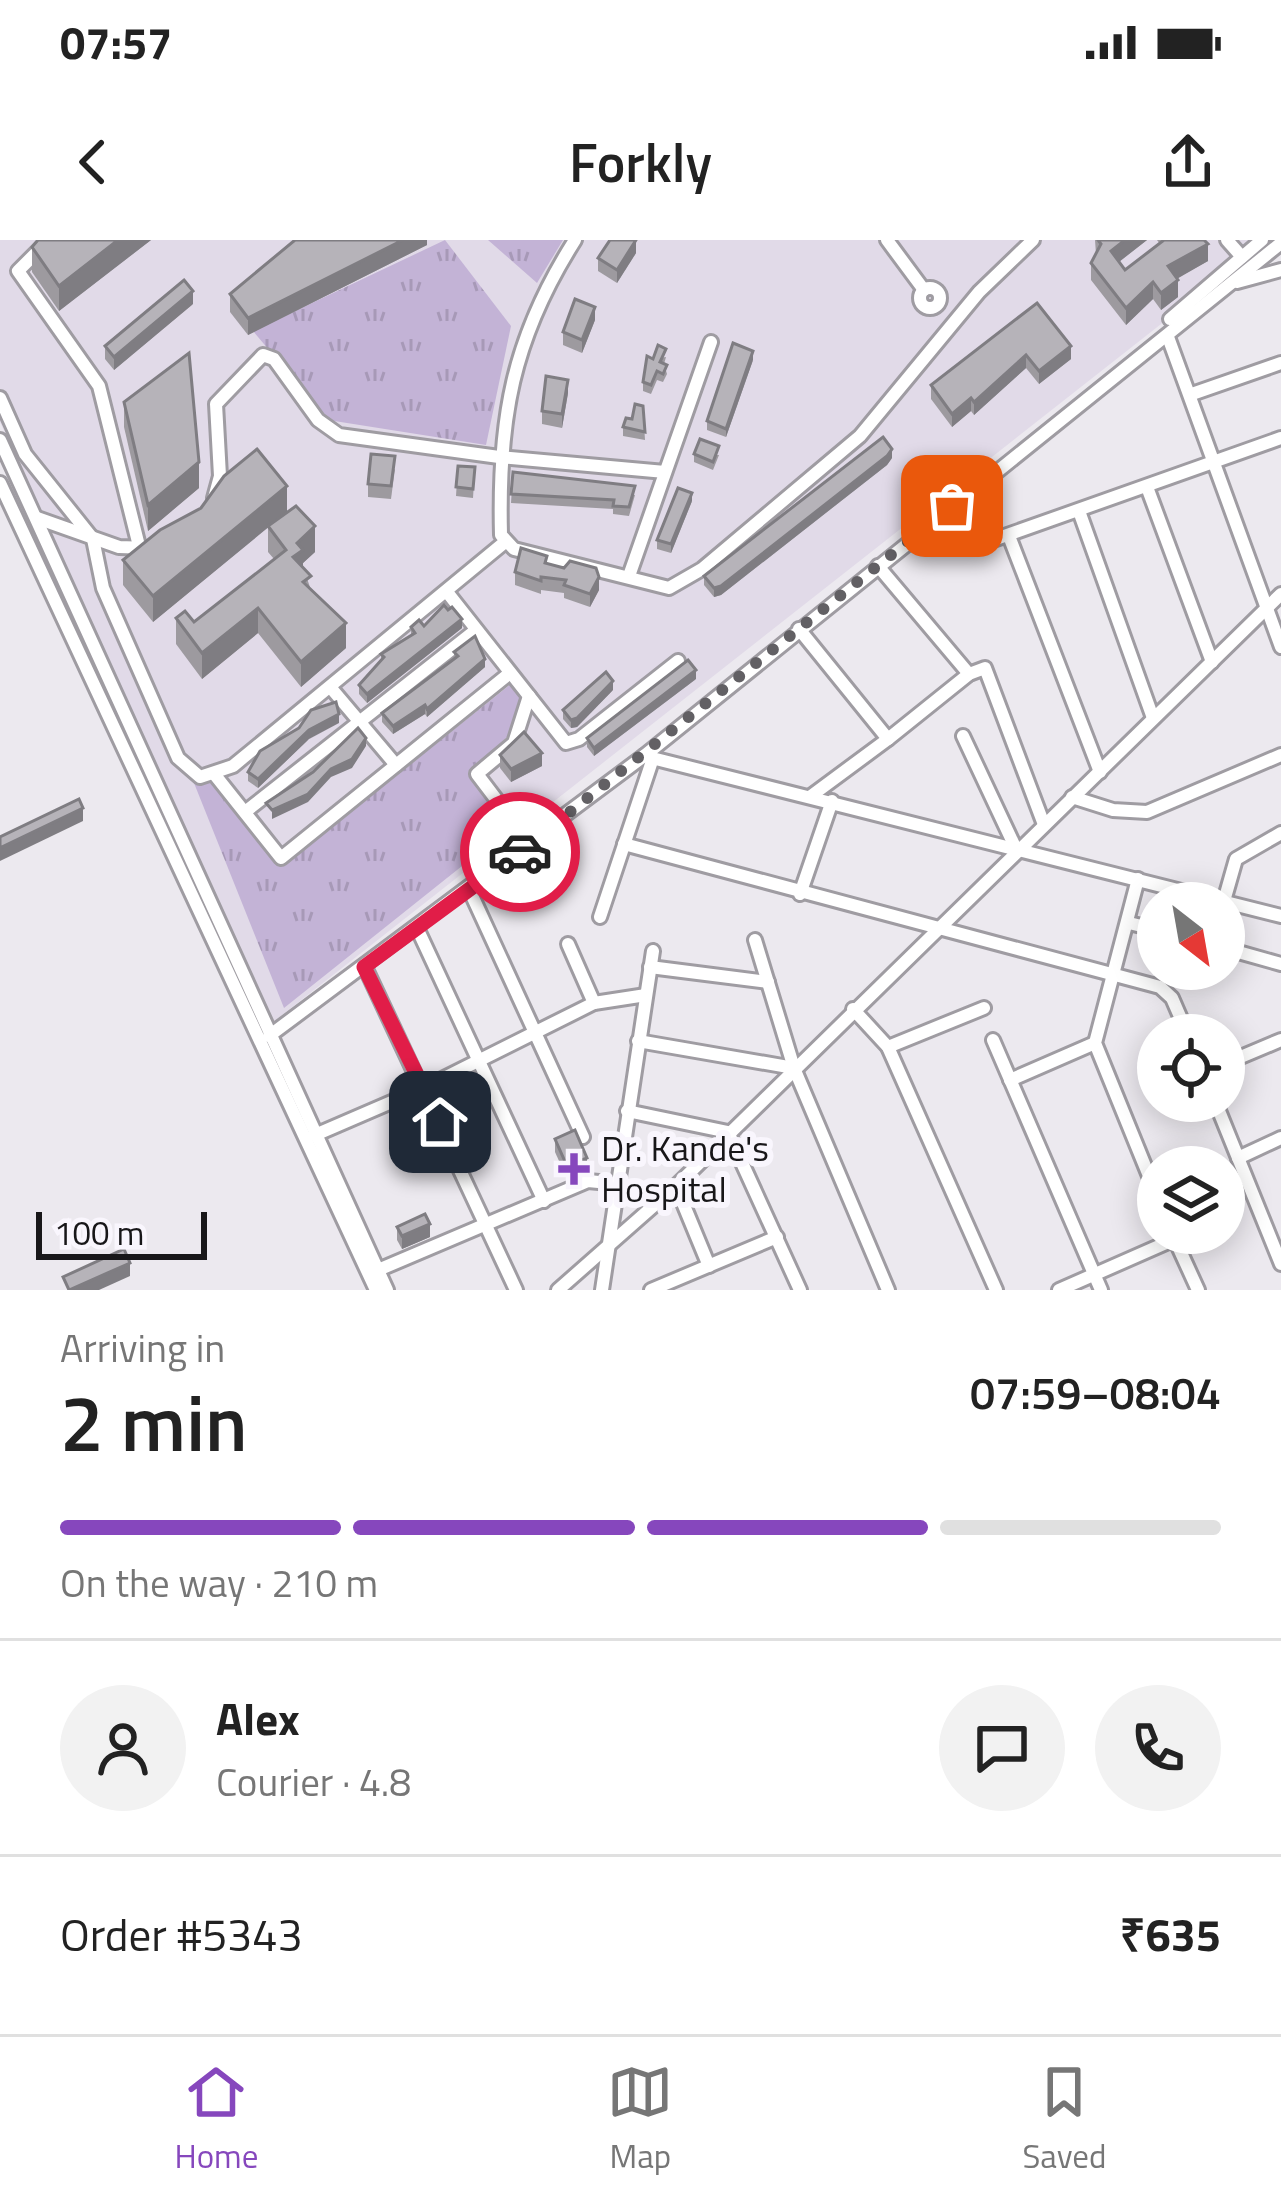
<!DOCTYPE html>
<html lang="en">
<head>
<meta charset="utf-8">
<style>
  :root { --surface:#fff; --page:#f2f2f2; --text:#222; --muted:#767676; --line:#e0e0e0; --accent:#8647bd }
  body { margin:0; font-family:"Titillium Web",sans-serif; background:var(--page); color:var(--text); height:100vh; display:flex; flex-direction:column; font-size:45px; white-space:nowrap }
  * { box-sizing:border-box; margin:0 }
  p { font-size:39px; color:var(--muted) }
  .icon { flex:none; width:66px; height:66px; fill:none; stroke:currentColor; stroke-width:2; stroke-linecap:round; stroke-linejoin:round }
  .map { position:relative; height:1050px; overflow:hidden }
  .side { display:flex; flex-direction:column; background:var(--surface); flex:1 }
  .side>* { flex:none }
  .needle { width:78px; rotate:149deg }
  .controls { position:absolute; left:1137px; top:642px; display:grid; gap:24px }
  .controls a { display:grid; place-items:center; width:108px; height:108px; border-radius:50%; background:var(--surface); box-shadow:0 6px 30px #0003; font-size:60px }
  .scale { position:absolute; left:36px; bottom:30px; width:171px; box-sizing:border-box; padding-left:12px; border:6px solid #181719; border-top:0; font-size:33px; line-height:42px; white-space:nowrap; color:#181719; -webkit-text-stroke:9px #f9f6fd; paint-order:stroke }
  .pin { position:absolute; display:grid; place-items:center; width:102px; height:102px; color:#fff; margin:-51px; border-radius:24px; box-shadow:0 6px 18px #0006 }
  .courier { position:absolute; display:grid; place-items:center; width:120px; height:120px; margin:-60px; border:9px solid #e11d48; border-radius:50%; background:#fff; color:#222; box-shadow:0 3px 15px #0007 }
  .headline em { font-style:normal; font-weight:600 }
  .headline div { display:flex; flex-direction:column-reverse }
  .headline { display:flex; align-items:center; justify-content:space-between; height:204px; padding:0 60px }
  h1 { font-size:78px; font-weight:600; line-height:90px }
  .bar { display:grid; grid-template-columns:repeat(4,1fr); gap:18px 12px; align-content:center; height:144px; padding:0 60px }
  .bar i { height:15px; border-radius:9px; background:var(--line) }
  .bar .selected { background:var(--accent) }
  .bar p { grid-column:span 4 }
  .line { display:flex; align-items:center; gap:30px; padding:0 60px; border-top:3px solid var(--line) }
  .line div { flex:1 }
  .round { display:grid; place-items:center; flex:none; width:126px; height:126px; border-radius:63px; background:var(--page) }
  .status { display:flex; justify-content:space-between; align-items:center; height:84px; padding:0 60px; background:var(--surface); direction:ltr }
  .status svg { height:33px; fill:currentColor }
  header { display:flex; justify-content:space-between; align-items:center; height:156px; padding:0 60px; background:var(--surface); font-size:54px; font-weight:600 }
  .dock { display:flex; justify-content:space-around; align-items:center; height:168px; border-top:3px solid var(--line); background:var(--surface); font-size:33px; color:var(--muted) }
  .dock a { display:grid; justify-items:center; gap:6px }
  .dock .selected { color:var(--accent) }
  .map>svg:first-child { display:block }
  .built { fill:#e1dae8 }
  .grass { fill:url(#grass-tufts) }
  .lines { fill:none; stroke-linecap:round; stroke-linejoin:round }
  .minor-casing { stroke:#9f9ca2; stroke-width:18 }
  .minor { stroke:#fff; stroke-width:12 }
  .wall { fill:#9d9a9f }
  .shaded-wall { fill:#7f7d82 }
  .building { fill:#b6b3b9; stroke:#7f7d82; stroke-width:3 }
  .done { stroke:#626064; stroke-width:12; stroke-dasharray:0 21.6 }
  .route { stroke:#e11d48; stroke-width:15 }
  .poi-dot { fill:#8647bd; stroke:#f9f6fd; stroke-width:4.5 }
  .labels { text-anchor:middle; stroke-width:12; stroke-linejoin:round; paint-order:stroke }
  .poi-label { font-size:36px; fill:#181719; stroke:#f9f6fd; text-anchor:start }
</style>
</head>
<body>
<div class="status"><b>07:57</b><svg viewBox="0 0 49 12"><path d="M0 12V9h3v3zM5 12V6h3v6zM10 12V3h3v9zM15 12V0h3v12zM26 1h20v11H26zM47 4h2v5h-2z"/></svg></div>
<header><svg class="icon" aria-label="back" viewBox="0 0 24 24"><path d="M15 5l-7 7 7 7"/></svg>Forkly<svg class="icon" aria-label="share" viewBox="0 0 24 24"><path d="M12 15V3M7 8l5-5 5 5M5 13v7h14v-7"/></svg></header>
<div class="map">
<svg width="1281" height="1050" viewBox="0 0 1281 1050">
  <defs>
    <pattern id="grass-tufts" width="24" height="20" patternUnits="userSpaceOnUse" patternTransform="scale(3)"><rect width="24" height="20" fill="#c3b3d6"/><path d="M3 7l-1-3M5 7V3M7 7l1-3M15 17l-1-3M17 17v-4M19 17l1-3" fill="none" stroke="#a799b7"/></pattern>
  </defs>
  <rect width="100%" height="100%" fill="#ece9ef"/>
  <path class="built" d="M0 0H1268L272 783 0 182Z"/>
  <g class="grass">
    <path d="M445 0 511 86 486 205 328 180 253 91Z"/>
    <path d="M488 0H563L537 43Z"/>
    <path d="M511 444 521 457 509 495 469 533 511 587 284 768 190 533 217 537 283 626Z"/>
  </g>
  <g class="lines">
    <defs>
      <g id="minor">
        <path d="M49 0 18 31 99 146 140 310"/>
        <path d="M575 0C512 99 498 180 501 295L514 309 669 348 702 329 860 196 979 52 1033 0"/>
        <path d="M887 0 924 50"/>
        <path d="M1227 0 1242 17"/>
        <path d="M1237 42 1281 30"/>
        <circle cx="930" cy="58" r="10"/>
        <path d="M1170 79 1262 0"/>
        <path d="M1168 97 1281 407"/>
        <path d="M1192 154 1281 123"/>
        <path d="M0 158 25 214 93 299 103 348 178 518 200 537 233 526 505 302"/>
        <path d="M0 200 387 1050"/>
        <path d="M0 243 376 1050"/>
        <path d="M1147 247 1212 422"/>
        <path d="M214 258 220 236 216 164 263 115 274 119 318 180 339 195 499 217 665 232"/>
        <path d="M1079 271 1153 478"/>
        <path d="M37 278 119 307 149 308"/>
        <path d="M1009 296 1100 532"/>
        <path d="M979 305 1281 198"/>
        <path d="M878 326 969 434"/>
        <path d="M629 336 711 102"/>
        <path d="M447 352 566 503 579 499 678 421"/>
        <path d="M799 389 888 499 811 556"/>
        <path d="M331 448 396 525"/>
        <path d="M963 496 1016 609"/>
        <path d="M888 499 969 434 985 428 1043 582"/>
        <path d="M644 516 1281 676"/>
        <path d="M215 535 281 618 510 433"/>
        <path d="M1072 557 1113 570 1147 572 1281 515"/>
        <path d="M499 563 477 534 514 503 529 456"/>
        <path d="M245 572 476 390"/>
        <path d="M624 604 1160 747 1172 758 1188 795"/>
        <path d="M1138 639 1095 803 1158 958"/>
        <path d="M469 649 583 897"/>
        <path d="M800 654 832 561"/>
        <path d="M1224 661 1236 619 1281 593"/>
        <path d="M600 677 653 518"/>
        <path d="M1129 683 1158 690"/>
        <path d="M417 688 544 961"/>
        <path d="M755 700 794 828 888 1050"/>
        <path d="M568 704 594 763"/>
        <path d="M1224 708 1281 724"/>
        <path d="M365 727 516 1050"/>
        <path d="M650 727 768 742"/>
        <path d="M853 769 888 807 996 1050"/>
        <path d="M269 796 644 516 1281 3"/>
        <path d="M993 800 1101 1050"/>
        <path d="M638 801 794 828"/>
        <path d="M888 807 984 768"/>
        <path d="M1224 824 1281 800"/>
        <path d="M1010 840 1095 803"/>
        <path d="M1215 861 1281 1024"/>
        <path d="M627 871 728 892 800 1050"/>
        <path d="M315 895 424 848 594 763 646 755"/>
        <path d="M1238 918 1281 898"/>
        <path d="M676 946 709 1026"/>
        <path d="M1172 993 1198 1050"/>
        <path d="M378 1030 588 941 620 944"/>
        <path d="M558 1050 676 946 1281 354"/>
        <path d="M602 1050 653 711"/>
        <path d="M651 1050 777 997"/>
        <path d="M1059 1050 1175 999"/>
      </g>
    </defs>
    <use href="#minor" class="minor-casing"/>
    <use href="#minor" class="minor"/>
  </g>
  <g class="wall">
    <path d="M151 0 59 71 32 32V7Z"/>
    <path d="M427 0V5L248 95 230 72V54Z"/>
    <path d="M1095 0H1147L1119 22 1125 30 1160 4 1157 0H1204L1208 21 1177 38 1178 57 1161 70 1153 59 1126 85 1091 40V23L1096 14Z"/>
    <path d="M636 13 617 43 598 31V18Z"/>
    <path d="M1037 63 1071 119 1039 144 1026 128 974 175 971 171 952 187 931 159V145Z"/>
    <path d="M193 64 114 130 105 119V106Z"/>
    <path d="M595 80 582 113 563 105V92Z"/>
    <path d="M666 117 664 124 667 134 663 142 657 140 651 154 643 151V142L653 119Z"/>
    <path d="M753 120 726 197 707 190V181Z"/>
    <path d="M568 153 562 188 542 184V171Z"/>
    <path d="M124 162 199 248 148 291 124 187Z"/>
    <path d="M643 166 645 200 623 196V187Z"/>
    <path d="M694 214 719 215 713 230 694 222Z"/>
    <path d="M892 218 887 225 721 355 714 357 704 345V336Z"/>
    <path d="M458 226 475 227 473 258 456 256Z"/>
    <path d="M395 229 391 259 368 257V244Z"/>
    <path d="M513 232 635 255 629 276 613 274V269L511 263Z"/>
    <path d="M692 261 671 313 657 309V300Z"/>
    <path d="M287 272 271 284 315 312 303 323V327L311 350 346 408 301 447 258 393 202 439 176 404V378L194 382 274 319 268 312V287L153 382 123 345V320Z"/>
    <path d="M547 324 599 350 590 367 564 358V353L541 350V354L515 345V332Z"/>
    <path d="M424 386 462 388 367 463 359 454V445L381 421V414L411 395V387Z"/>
    <path d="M454 412 485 427 427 477 425 474 393 494 382 482V473L454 419Z"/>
    <path d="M696 439 594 516 587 507V498Z"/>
    <path d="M613 450 577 487 571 488 563 479V470Z"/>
    <path d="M339 483 309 499 258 548 248 541V532Z"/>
    <path d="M500 515 542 526 511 542 500 528Z"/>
    <path d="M555 899 587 931 567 939 555 912Z"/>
    <path d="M397 987 430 997 402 1009 397 1000Z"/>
  </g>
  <g class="shaded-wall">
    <path d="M118 0H151L59 71V46Z"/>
    <path d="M403 0H427V5L248 95V78Z"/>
    <path d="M636 0V13L617 43V30Z"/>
    <path d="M1125 0H1147L1111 28V11Z"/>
    <path d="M1208 4V21L1168 44V26Z"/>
    <path d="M1178 40V57L1161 70V53Z"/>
    <path d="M1153 42V59L1126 85V68Z"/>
    <path d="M193 51V64L114 130V117Z"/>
    <path d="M595 67V80L582 113V100Z"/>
    <path d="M1071 106V119L1039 144V131Z"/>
    <path d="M753 111V120L726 197V189Z"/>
    <path d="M1026 115V128L974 175V162Z"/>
    <path d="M568 140V153L562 188V174Z"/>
    <path d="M971 158V171L952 187V174Z"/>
    <path d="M892 209V218L887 225 721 355 714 357V348Z"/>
    <path d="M199 222V248L148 291V265Z"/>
    <path d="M287 246V272L153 382V356Z"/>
    <path d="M692 253V261L671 313V304Z"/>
    <path d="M315 286V312L303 323V336L293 317 297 303Z"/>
    <path d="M599 337V350L590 367V354Z"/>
    <path d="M258 368V393L202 439V413Z"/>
    <path d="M462 379V388L367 463V454Z"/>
    <path d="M346 383V408L301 447V422Z"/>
    <path d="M485 419V427L427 477V469Z"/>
    <path d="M696 430V439L594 516V508Z"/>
    <path d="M613 441V450L577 487 571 488V480Z"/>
    <path d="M425 465V474L393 494V486Z"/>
    <path d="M339 474V483L309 499 258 548V539L309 490Z"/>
    <path d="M366 498V506L352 528 331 537 308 562 272 579V570L331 529Z"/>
    <path d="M542 513V526L511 542V529Z"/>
    <path d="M83 568V581L0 621V608Z"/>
    <path d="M587 918V931L567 939V926Z"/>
    <path d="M430 984V997L402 1009V996Z"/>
    <path d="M130 1023V1036L99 1050H71Z"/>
  </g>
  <g class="building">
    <path d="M38 0H118L59 46 32 7Z"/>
    <path d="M295 0H403L248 78 230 54Z"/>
    <path d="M610 0H636L617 30 598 18Z"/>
    <path d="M1098 0H1125L1111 11 1125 30 1164 0H1204L1208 4 1168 26 1178 40 1161 53 1153 42 1126 68 1091 23 1101 4Z"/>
    <path d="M184 40 193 51 114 117 105 106Z"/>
    <path d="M575 59 595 67 582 100 563 92Z"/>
    <path d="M1037 63 1071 106 1039 131 1026 115 974 162 971 158 952 174 931 145Z"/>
    <path d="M733 103 753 111 726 189 707 181Z"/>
    <path d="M658 105 666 109 660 122 667 125 663 134 657 131 651 145 643 142 647 116 653 119Z"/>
    <path d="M189 113 199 222 148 265 124 162Z"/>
    <path d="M546 136 568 140 562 174 542 171Z"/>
    <path d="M635 164 643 166 645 192 623 187 626 178 632 179Z"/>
    <path d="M883 197 892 209 887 216 721 346 714 348 704 336Z"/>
    <path d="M700 199 719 206 713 222 694 214Z"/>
    <path d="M257 209 287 246 153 356 123 320 160 290 201 268 224 236Z"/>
    <path d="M371 214 395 216 391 246 368 244Z"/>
    <path d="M458 226 475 227 473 249 456 247Z"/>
    <path d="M513 232 635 246 629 267 613 266 614 260 511 254Z"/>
    <path d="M678 248 692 253 671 304 657 300Z"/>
    <path d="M296 266 315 286 297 303 303 310 293 317 311 336 303 342 346 383 301 422 258 368 202 413 176 378 185 371 194 382 286 310 268 286Z"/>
    <path d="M521 308 547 316 545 323 564 328 570 321 596 328 599 337 590 354 564 345 566 340 541 337V341L515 332Z"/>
    <path d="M444 365 448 370 452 367 462 379 367 454 359 445 384 417 381 414 415 393 411 387 419 380 424 386Z"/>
    <path d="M475 396 485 419 427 469 425 465 393 486 382 473 458 416 454 412Z"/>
    <path d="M688 420 696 430 594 508 587 498Z"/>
    <path d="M606 432 613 441 577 478 571 480 563 470Z"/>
    <path d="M336 462 339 474 309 490 258 539 248 532 260 511 299 488 311 470Z"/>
    <path d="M358 488 366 498 352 519 331 529 308 554 272 570 266 563 313 532Z"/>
    <path d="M524 492 542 513 511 529 500 515Z"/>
    <path d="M79 559 83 568 0 608V597Z"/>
    <path d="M575 890 587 918 567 926 555 899Z"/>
    <path d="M425 974 430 984 402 996 397 987Z"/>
    <path d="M124 1009 130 1023 69 1050 63 1037Z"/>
  </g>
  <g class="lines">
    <path class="done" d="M520 612 952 266"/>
    <path class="route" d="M440 882 364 727 520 612"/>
  </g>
  <path class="poi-dot" d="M568 911h12v12h12v12h-12v12h-12v-12h-12v-12h12z"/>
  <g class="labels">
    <g class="poi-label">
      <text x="601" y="921">Dr. Kande's<tspan x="601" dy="41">Hospital</tspan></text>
    </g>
  </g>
</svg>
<div class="controls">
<a><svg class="needle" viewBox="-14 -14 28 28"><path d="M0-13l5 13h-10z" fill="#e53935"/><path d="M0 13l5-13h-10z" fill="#767676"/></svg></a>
<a><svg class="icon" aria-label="locate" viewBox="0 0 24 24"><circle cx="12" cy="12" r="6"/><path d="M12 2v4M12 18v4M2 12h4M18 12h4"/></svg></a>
<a><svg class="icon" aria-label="layers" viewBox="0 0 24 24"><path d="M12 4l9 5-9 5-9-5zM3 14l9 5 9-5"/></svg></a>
</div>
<div class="scale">100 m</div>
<div class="pin" style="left:952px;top:266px;background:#ea580c"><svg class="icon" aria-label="bag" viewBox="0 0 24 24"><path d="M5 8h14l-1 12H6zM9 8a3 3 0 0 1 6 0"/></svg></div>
<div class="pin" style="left:440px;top:882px;background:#1f2937"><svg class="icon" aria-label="home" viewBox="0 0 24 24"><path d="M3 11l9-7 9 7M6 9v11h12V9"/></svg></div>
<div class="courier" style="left:520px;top:612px"><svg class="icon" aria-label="car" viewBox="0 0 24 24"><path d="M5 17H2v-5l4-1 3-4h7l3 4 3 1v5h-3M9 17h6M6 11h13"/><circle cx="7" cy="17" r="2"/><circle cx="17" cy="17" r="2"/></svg></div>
</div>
<section class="side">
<div class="headline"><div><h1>2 min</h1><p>Arriving in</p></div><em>07:59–08:04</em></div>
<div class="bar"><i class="selected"></i><i class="selected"></i><i class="selected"></i><i></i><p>On the way · 210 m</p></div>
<div class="line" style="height:216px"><a class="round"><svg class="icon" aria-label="person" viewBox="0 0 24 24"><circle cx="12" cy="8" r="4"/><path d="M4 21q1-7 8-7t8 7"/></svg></a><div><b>Alex</b><p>Courier · 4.8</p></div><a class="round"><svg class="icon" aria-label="chat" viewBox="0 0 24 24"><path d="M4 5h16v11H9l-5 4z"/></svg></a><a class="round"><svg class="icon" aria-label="phone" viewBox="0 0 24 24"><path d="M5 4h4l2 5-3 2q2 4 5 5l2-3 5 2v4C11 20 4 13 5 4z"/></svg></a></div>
<div class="line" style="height:156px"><div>Order #5343</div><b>₹635</b></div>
</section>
<nav class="dock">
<a class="selected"><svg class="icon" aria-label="home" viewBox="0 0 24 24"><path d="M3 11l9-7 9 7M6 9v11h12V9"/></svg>Home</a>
<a><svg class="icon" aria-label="map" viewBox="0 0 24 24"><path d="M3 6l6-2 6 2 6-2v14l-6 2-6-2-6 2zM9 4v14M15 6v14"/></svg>Map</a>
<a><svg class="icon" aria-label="saved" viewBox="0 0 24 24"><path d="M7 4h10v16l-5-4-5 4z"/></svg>Saved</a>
</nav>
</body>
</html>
